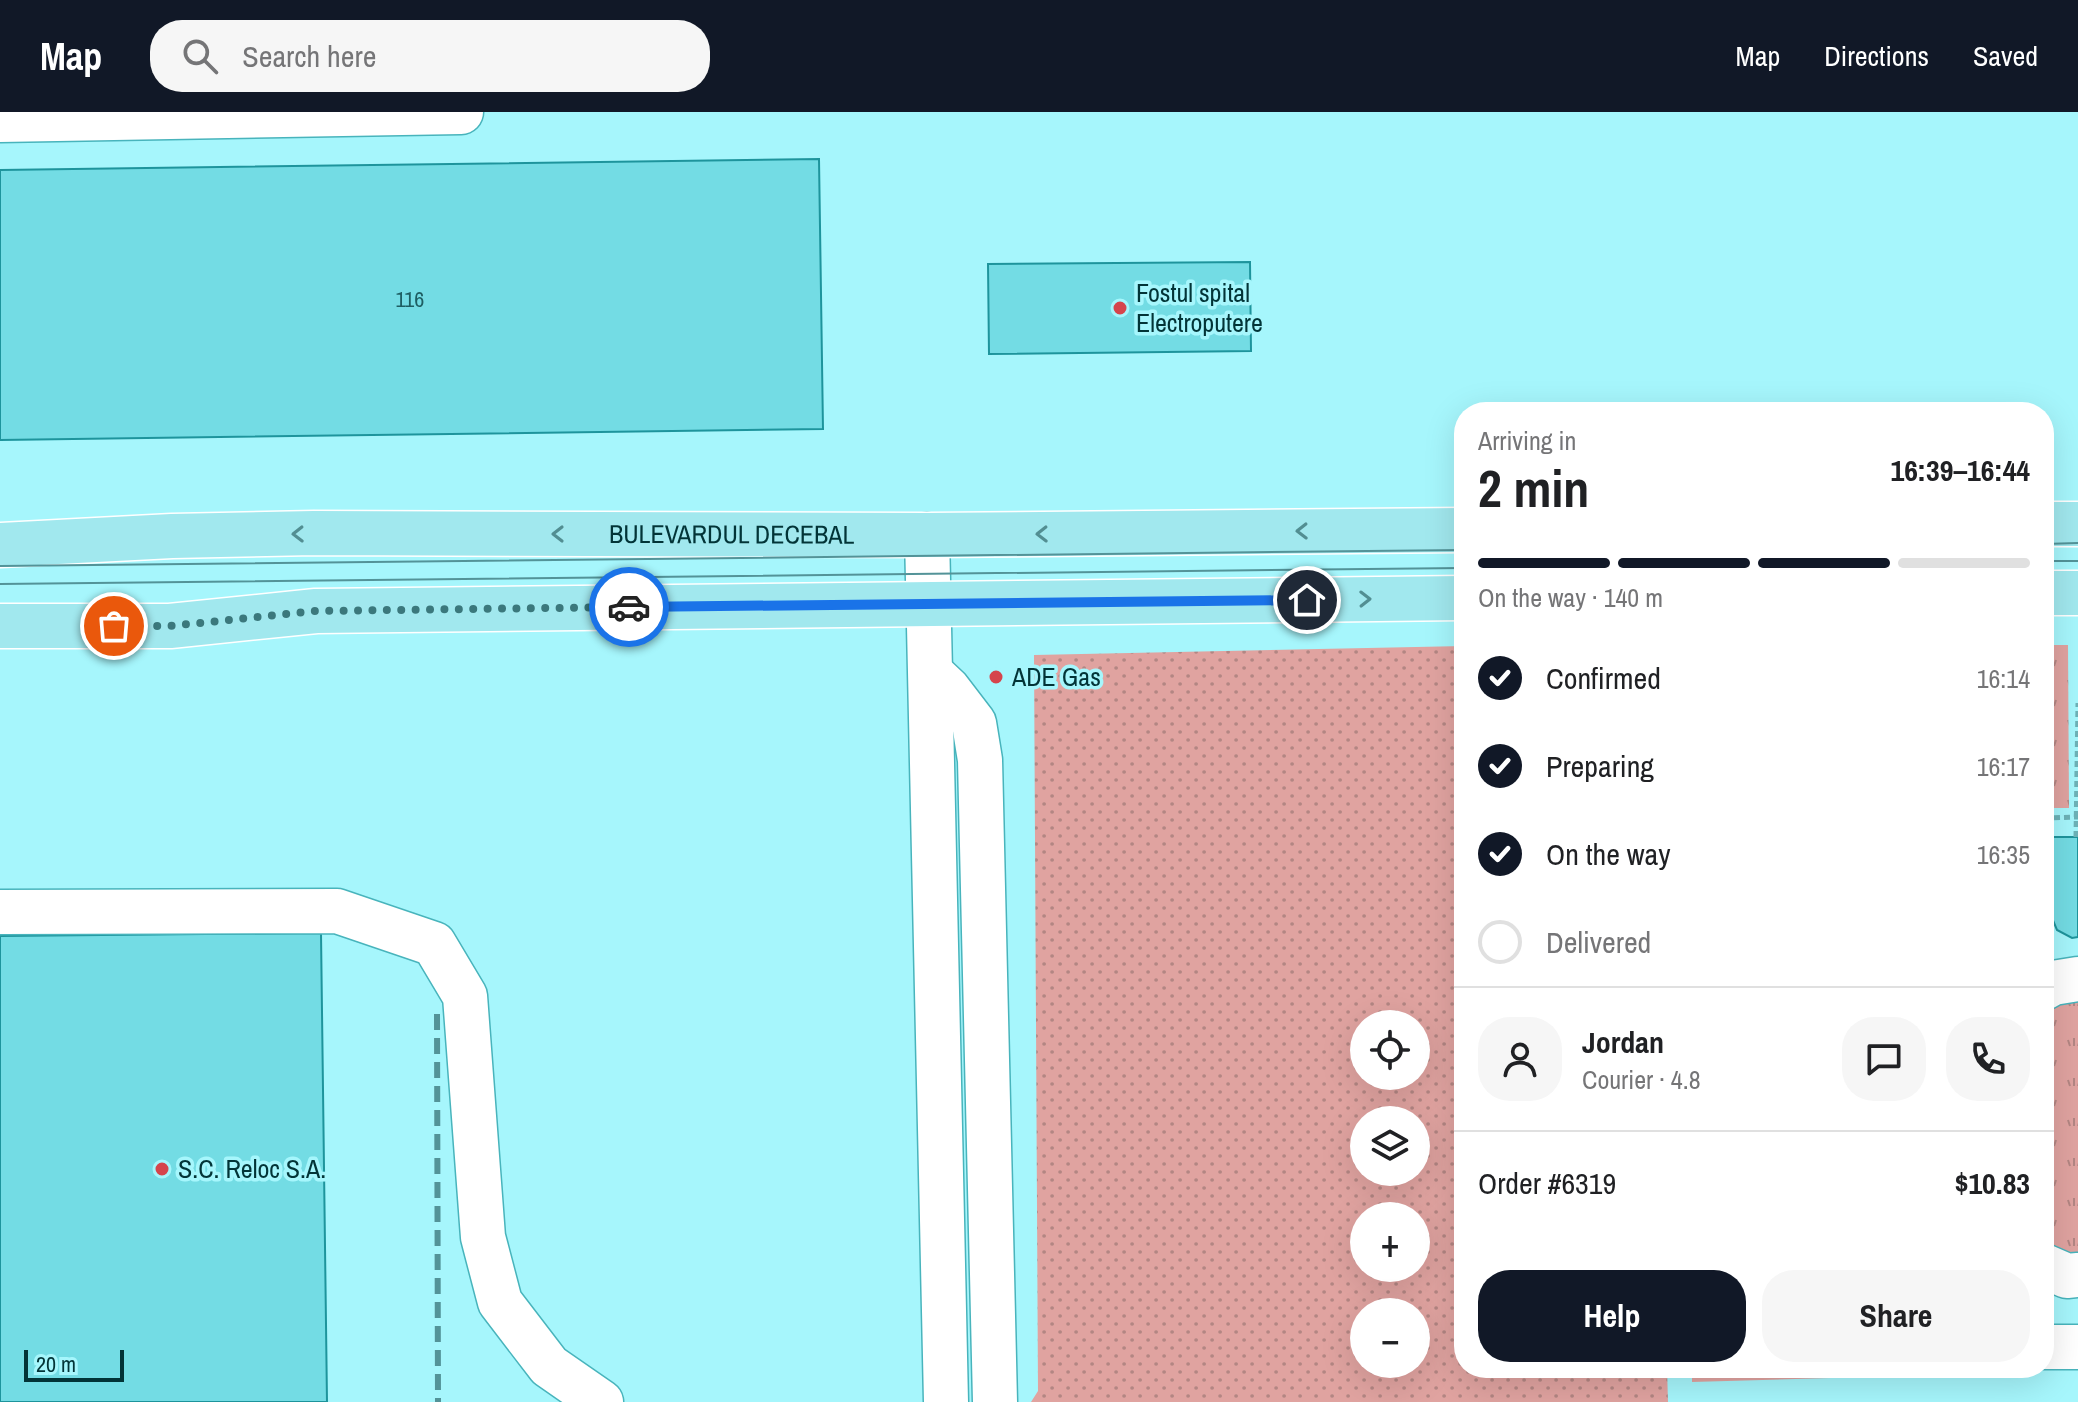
<!DOCTYPE html>
<html lang="en">
<head>
<meta charset="utf-8">
<style>
  :root { --surface:#fff; --page:#f6f6f6; --text:#202124; --muted:#757577; --line:#e0e0e0; --accent:#111827 }
  body { margin:0; font-family:"Archivo Narrow",sans-serif; background:var(--page); color:var(--text); height:100vh; display:flex; flex-direction:column; font-size:30px; white-space:nowrap }
  * { box-sizing:border-box; margin:0 }
  p { font-size:26px; color:var(--muted) }
  .icon { flex:none; width:44px; height:44px; fill:none; stroke:currentColor; stroke-width:2; stroke-linecap:round; stroke-linejoin:round }
  .map { position:relative; flex:1; overflow:hidden }
  .details { position:absolute; left:1454px; top:290px; width:600px; height:976px; display:flex; flex-direction:column; background:var(--surface); border-radius:32px; box-shadow:0 8px 32px #0002 }
  .details>* { flex:none }
  .buttons { position:absolute; left:1350px; top:898px; display:grid; gap:16px }
  .buttons a { display:grid; place-items:center; width:80px; height:80px; border-radius:50%; background:var(--surface); box-shadow:0 8px 32px #0002; font-size:40px }
  .scale { position:absolute; left:24px; bottom:20px; width:100px; box-sizing:border-box; padding-left:8px; border:4px solid #023437; border-top:0; font-size:22px; line-height:28px; white-space:nowrap; color:#023437; -webkit-text-stroke:6px #a6f6fc; paint-order:stroke }
  .pin { position:absolute; display:grid; place-items:center; width:68px; height:68px; color:#fff; margin:-34px; border:4px solid #fff; border-radius:50%; box-shadow:0 2px 8px #0007 }
  .courier { position:absolute; display:grid; place-items:center; width:80px; height:80px; margin:-40px; border:6px solid #1a73e8; border-radius:50%; background:#fff; color:#222; box-shadow:0 2px 10px #0007 }
  .summary em { font-style:normal; font-weight:700 }
  .summary div { display:flex; flex-direction:column-reverse }
  .summary { display:flex; align-items:center; justify-content:space-between; height:136px; padding:0 24px }
  h1 { font-size:52px; font-weight:700; line-height:60px }
  .bar { display:grid; grid-template-columns:repeat(4,1fr); gap:12px 8px; align-content:center; height:96px; padding:0 24px }
  .bar i { height:10px; border-radius:6px; background:var(--line) }
  .bar .current { background:var(--accent) }
  .bar p { grid-column:span 4 }
  .line { display:flex; align-items:center; gap:20px; padding:0 24px; border-top:2px solid var(--line) }
  .line div { flex:1 }
  .round { display:grid; place-items:center; flex:none; width:84px; height:84px; border-radius:32px; background:var(--page) }
  ol { padding:0 24px; list-style:none }
  li { display:flex; align-items:center; gap:24px; height:88px }
  li p { margin-inline-start:auto }
  li .icon { padding:8px; border-radius:50%; background:var(--accent); color:#fff; stroke-width:4 }
  li:last-child { color:var(--muted) }
  li i { width:44px; height:44px; border:4px solid var(--line); border-radius:50% }
  .primary-button { display:flex; gap:16px; margin-top:auto; padding:16px 24px }
  .primary-button a { flex:1; height:92px; border-radius:32px; background:var(--accent); color:#fff; font-size:32px; font-weight:700; line-height:92px; text-align:center }
  .primary-button a+a { background:var(--page); color:var(--text) }
  header { display:flex; align-items:center; gap:48px; box-sizing:border-box; height:112px; padding:0 40px; background:var(--accent); color:#fff }
  header strong { font-size:38px }
  nav { display:flex; gap:44px; margin-inline-start:auto; font-size:28px }
  .search { width:560px; height:72px; background:var(--page); display:flex; align-items:center; gap:20px; box-sizing:border-box; padding:0 28px; border-radius:32px; color:var(--muted); font-size:30px }
  .map>svg:first-child { display:block }
  .grass { fill:url(#grass-dots); fill-rule:evenodd }
  .park { fill:url(#park-tufts) }
  .garden { fill:#e0a3a0 }
  .building { fill:#73dce4; stroke:#1e949c; stroke-width:2 }
  .lines { fill:none; stroke-linecap:round; stroke-linejoin:round }
  .minor-casing { stroke:#48b4bc; stroke-width:47 }
  .major-casing { stroke:#fff; stroke-width:47 }
  .path { stroke:#6cb2b7; stroke-width:5; stroke-dasharray:6 4; stroke-linecap:butt }
  .minor { stroke:#fff; stroke-width:44 }
  .major { stroke:#a1e8ee; stroke-width:44 }
  .tram { stroke:#539398; stroke-width:2 }
  .rail { stroke:#539398; stroke-width:6; stroke-dasharray:16 8; stroke-linecap:butt }
  .oneway { stroke:#528e92 }
  .done { stroke:#3b787c; stroke-width:8; stroke-dasharray:0 14.4 }
  .route { stroke:#1a73e8; stroke-width:10 }
  .poi-dot { fill:#d5454c; stroke:#a6f6fc; stroke-width:3 }
  .labels { text-anchor:middle; stroke-width:7; stroke-linejoin:round; paint-order:stroke }
  .number-label { font-size:22px; fill:#1e5e62 }
  .poi-label { font-size:26px; fill:#023437; stroke:#a6f6fc; text-anchor:start }
  .street-label { font-size:26px; fill:#023437; stroke:#a6f6fc }
</style>
</head>
<body>
<header>
<strong>Map</strong>
<div class="search"><svg class="icon" aria-label="search" viewBox="0 0 24 24"><circle cx="10" cy="10" r="6"/><path d="M15 15l6 6"/></svg>Search here</div>
<nav><a>Map</a><a>Directions</a><a>Saved</a></nav>
</header>
<div class="map">
<svg width="2078" height="1290" viewBox="0 0 2078 1290">
  <defs>
    <pattern id="grass-dots" width="8" height="8" patternUnits="userSpaceOnUse" patternTransform="scale(2)"><rect width="8" height="8" fill="#e0a3a0"/><path d="M2 2h.1M6 6h.1" fill="none" stroke="#b38683" stroke-width="1.8" stroke-linecap="round"/></pattern>
    <pattern id="park-tufts" width="24" height="20" patternUnits="userSpaceOnUse" patternTransform="scale(2)"><rect width="24" height="20" fill="#e0a3a0"/><path d="M3 7l-1-3M5 7V3M7 7l1-3M15 17l-1-3M17 17v-4M19 17l1-3" fill="none" stroke="#b38683"/></pattern>
  </defs>
  <rect width="100%" height="100%" fill="#a6f6fc"/>
  <path class="grass" d="M1464 534V1256H1667L1668 1290H1031L1038 1279 1034 543ZM1364 912H1416V964H1364ZM1364 1008H1416V1060H1364ZM1364 1104H1416V1156H1364ZM1364 1200H1416V1252H1364Z"/>
  <g class="park">
    <path d="M2044 533H2068L2069 696H2044Z"/>
    <path d="M2078 867V1163L2044 1154V876Z"/>
  </g>
  <path class="garden" d="M1692 1256H1936V1263L1692 1270Z"/>
  <g class="building">
    <path d="M819 47 823 317 0 328V58Z"/>
    <path d="M1250 150 1251 239 989 242 988 152Z"/>
    <path d="M2044 725H2078V825L2072 826 2057 818 2052 806H2044Z"/>
    <path d="M321 821 327 1290H0V824Z"/>
  </g>
  <g class="lines">
    <defs>
      <g id="minor">
        <path d="M0 8 461 0"/>
        <path d="M927 423 946 1290"/>
        <path d="M931 561 948 577 974 611 980 648 995 1290"/>
        <path d="M0 800 337 799 434 832 465 884 483 1125 500 1190 549 1254 601 1290"/>
        <path d="M2044 876 2053 871 2078 867"/>
        <path d="M2044 1154 2067 1164 2078 1163"/>
        <path d="M2044 1235H2078"/>
      </g>
      <g id="major">
        <path d="M2044 412H2078"/>
        <path id="s1" d="M0 433 172 424 314 421 927 423 1464 418"/>
        <path d="M2044 481H2078"/>
        <path d="M0 514H170L316 499 1464 486"/>
      </g>
    </defs>
    <use href="#minor" class="minor-casing"/>
    <use href="#major" class="major-casing"/>
    <g class="path">
      <path d="M2044 706 2078 705"/>
      <path d="M2076 725 2078 591"/>
    </g>
    <use href="#minor" class="minor"/>
    <use href="#major" class="major"/>
    <g class="tram">
      <path d="M2044 432 2078 431"/>
      <path d="M2044 449H2078"/>
      <path d="M0 454 1464 438"/>
      <path d="M0 472 1464 456"/>
    </g>
    <path class="rail" d="M437 902 438 1290"/>
  </g>
  <defs><path id="oneway-chevron" d="M-2-3.5L2.5 0L-2 3.5" fill="none" stroke-width="1.6" stroke-linecap="round" stroke-linejoin="round" transform="scale(2)"/></defs>
  <g class="oneway">
    <use href="#oneway-chevron" transform="translate(1302 419) rotate(179)"/>
    <use href="#oneway-chevron" transform="translate(298 422) rotate(179)"/>
    <use href="#oneway-chevron" transform="translate(558 422) rotate(-180)"/>
    <use href="#oneway-chevron" transform="translate(1042 422) rotate(179)"/>
    <use href="#oneway-chevron" transform="translate(1365 487) rotate(-1)"/>
  </g>
  <g class="lines">
    <path class="done" d="M114 514H170L316 499 629 495"/>
    <path class="route" d="M629 495 1307 488"/>
  </g>
  <g class="poi-dot">
    <circle cx="1120" cy="196" r="8"/>
    <circle cx="996" cy="565" r="8"/>
    <circle cx="162" cy="1057" r="8"/>
  </g>
  <g class="labels">
    <g class="number-label">
      <text x="410" y="195">116</text>
    </g>
    <g class="poi-label">
      <text x="1136" y="190">Fostul spital<tspan x="1136" dy="30">Electroputere</tspan></text>
      <text x="1012" y="574">ADE Gas</text>
      <text x="178" y="1066">S.C. Reloc S.A.</text>
    </g>
    <g class="street-label">
      <text dy="9" stroke="none"><textPath href="#s1" startOffset="732">BULEVARDUL DECEBAL</textPath></text>
    </g>
  </g>
</svg>
<div class="buttons">
<a><svg class="icon" aria-label="locate" viewBox="0 0 24 24"><circle cx="12" cy="12" r="6"/><path d="M12 2v4M12 18v4M2 12h4M18 12h4"/></svg></a>
<a><svg class="icon" aria-label="layers" viewBox="0 0 24 24"><path d="M12 4l9 5-9 5-9-5zM3 14l9 5 9-5"/></svg></a>
<a>+</a>
<a>−</a>
</div>
<div class="scale">20 m</div>
<div class="pin" style="left:114px;top:514px;background:#ea580c"><svg class="icon" aria-label="bag" viewBox="0 0 24 24"><path d="M5 8h14l-1 12H6zM9 8a3 3 0 0 1 6 0"/></svg></div>
<div class="pin" style="left:1307px;top:488px;background:#1f2937"><svg class="icon" aria-label="home" viewBox="0 0 24 24"><path d="M3 11l9-7 9 7M6 9v11h12V9"/></svg></div>
<div class="courier" style="left:629px;top:495px"><svg class="icon" aria-label="car" viewBox="0 0 24 24"><path d="M5 17H2v-5l4-1 3-4h7l3 4 3 1v5h-3M9 17h6M6 11h13"/><circle cx="7" cy="17" r="2"/><circle cx="17" cy="17" r="2"/></svg></div>
<section class="details">
<div class="summary"><div><h1>2 min</h1><p>Arriving in</p></div><em>16:39–16:44</em></div>
<div class="bar"><i class="current"></i><i class="current"></i><i class="current"></i><i></i><p>On the way · 140 m</p></div>
<ol>
<li><svg class="icon" aria-label="check" viewBox="0 0 24 24"><path d="M5 12l5 5 9-10"/></svg>Confirmed<p>16:14</p></li>
<li><svg class="icon" aria-label="check" viewBox="0 0 24 24"><path d="M5 12l5 5 9-10"/></svg>Preparing<p>16:17</p></li>
<li><svg class="icon" aria-label="check" viewBox="0 0 24 24"><path d="M5 12l5 5 9-10"/></svg>On the way<p>16:35</p></li>
<li><i></i>Delivered</li>
</ol>
<div class="line" style="height:144px"><a class="round"><svg class="icon" aria-label="person" viewBox="0 0 24 24"><circle cx="12" cy="8" r="4"/><path d="M4 21q1-7 8-7t8 7"/></svg></a><div><b>Jordan</b><p>Courier · 4.8</p></div><a class="round"><svg class="icon" aria-label="chat" viewBox="0 0 24 24"><path d="M4 5h16v11H9l-5 4z"/></svg></a><a class="round"><svg class="icon" aria-label="phone" viewBox="0 0 24 24"><path d="M5 4h4l2 5-3 2q2 4 5 5l2-3 5 2v4C11 20 4 13 5 4z"/></svg></a></div>
<div class="line" style="height:104px"><div>Order #6319</div><b>$10.83</b></div>
<div class="primary-button"><a>Help</a><a>Share</a></div>
</section>
</div>
</body>
</html>
